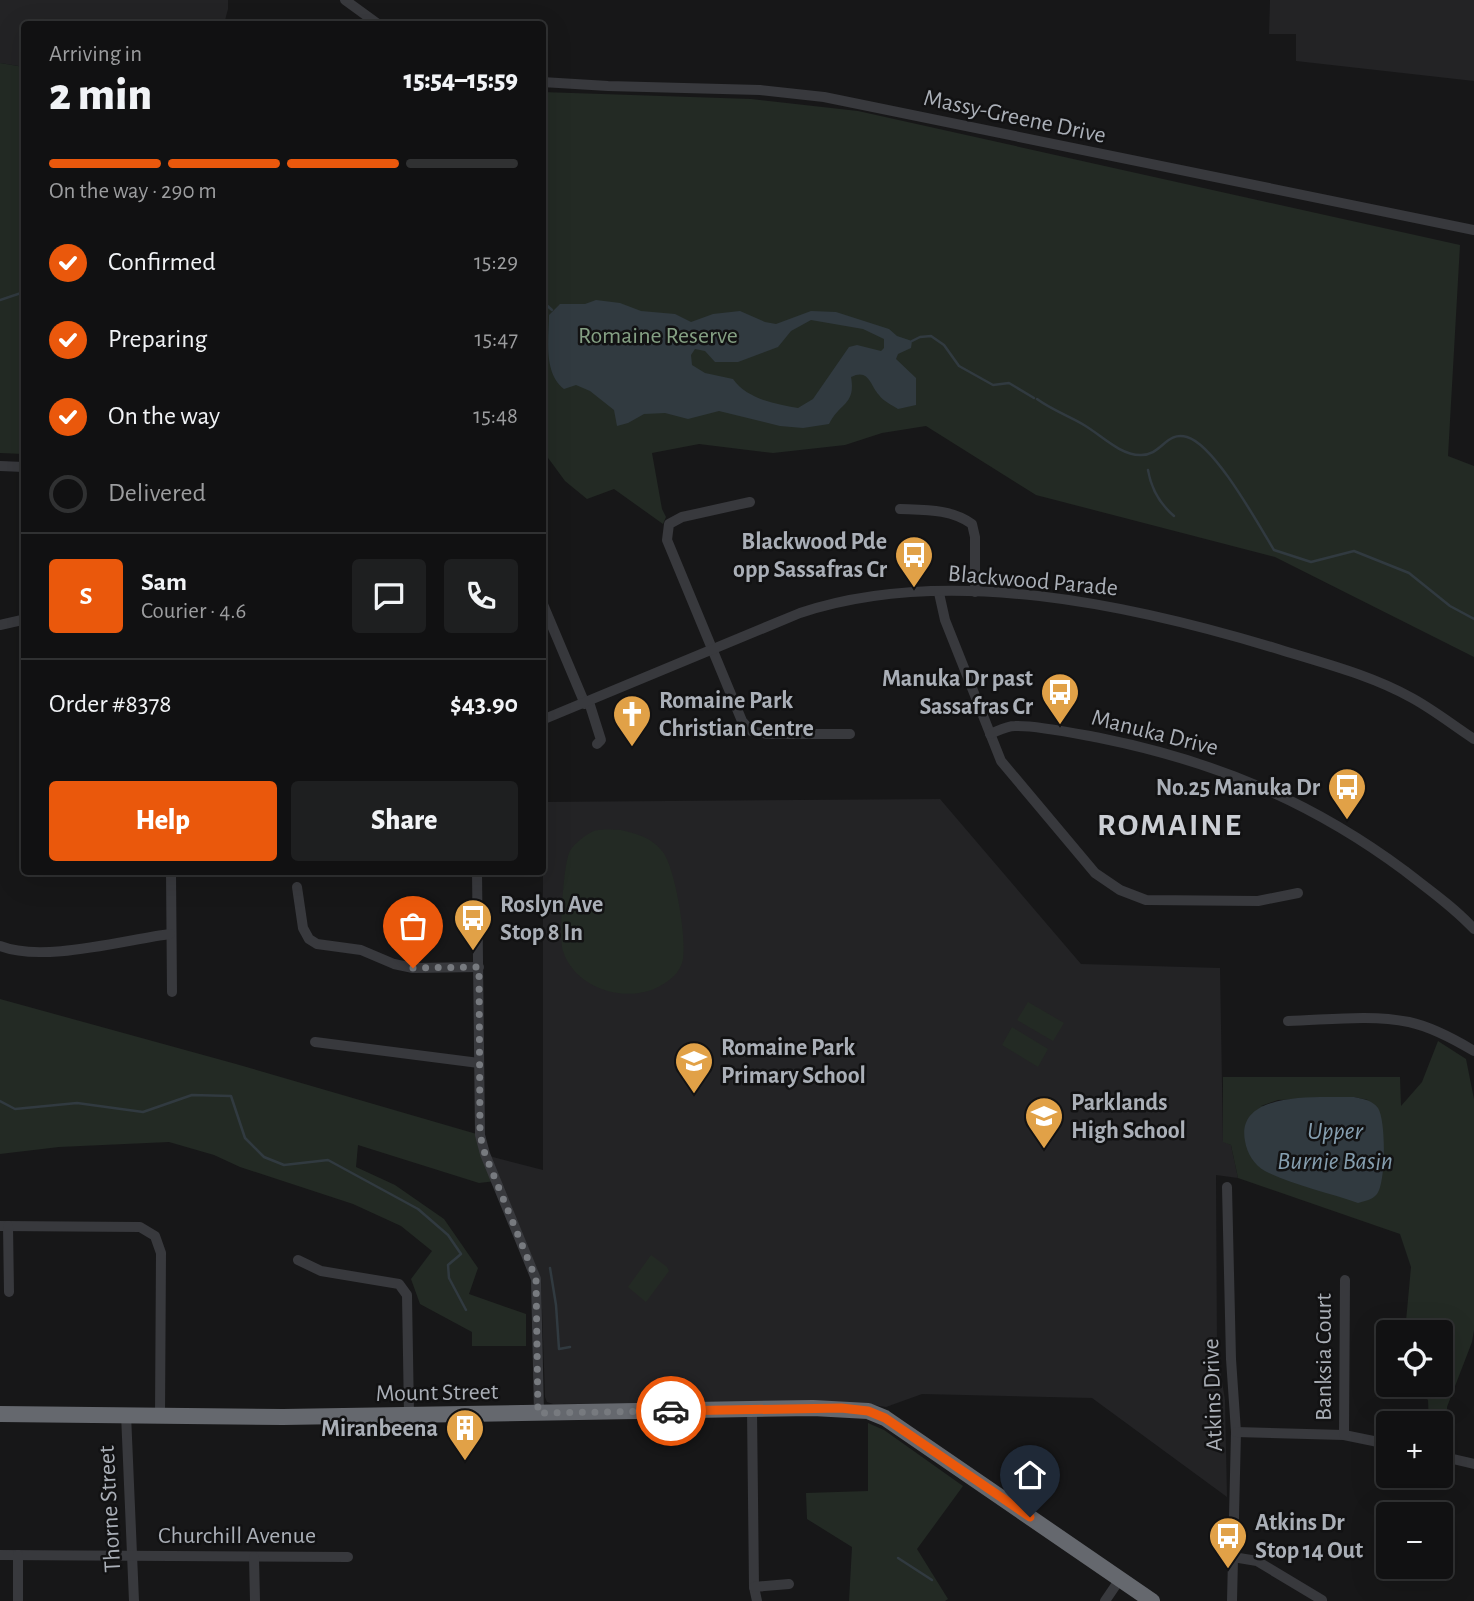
<!DOCTYPE html>
<html lang="en">
<head>
<meta charset="utf-8">
<style>
  :root { --surface:#111112; --page:#1e1f20; --text:#f1f3f6; --muted:#9c9d9f; --line:#303132; --accent:#ea580c }
  body { margin:0; font-family:"Alegreya Sans",sans-serif; background:var(--page); color:var(--text); height:100vh; display:flex; flex-direction:column; font-size:26px; white-space:nowrap }
  * { box-sizing:border-box; margin:0 }
  p { font-size:23px; color:var(--muted) }
  .icon { flex:none; width:38px; height:38px; fill:none; stroke:currentColor; stroke-width:2; stroke-linecap:round; stroke-linejoin:round }
  .map { position:relative; flex:1; overflow:hidden }
  .drawer { position:absolute; left:21px; top:21px; width:525px; height:854px; display:flex; flex-direction:column; background:var(--surface); border-radius:7px; box-shadow:0 7px 28px #0002,0 0 0 2px var(--line) }
  .drawer>* { flex:none }
  .fabs { position:absolute; left:1376px; top:1320px; display:grid; gap:14px }
  .fabs a { display:grid; place-items:center; width:77px; height:77px; border-radius:7px; background:var(--surface); box-shadow:0 7px 28px #0002,0 0 0 2px var(--line); font-size:35px }
  .pin { position:absolute; display:grid; place-items:center; width:60px; height:60px; color:#fff; margin:-72px -30px; border-radius:50% 50% 50% 0; rotate:-45deg; box-shadow:0 0 7px #0007 }
  .pin .icon { rotate:45deg }
  .courier { position:absolute; display:grid; place-items:center; width:70px; height:70px; margin:-35px; border:5px solid #ea580c; border-radius:50%; background:#fff; color:#222; box-shadow:0 2px 9px #0007 }
  .overview em { font-style:normal; font-weight:800 }
  .overview div { display:flex; flex-direction:column-reverse }
  .overview { display:flex; align-items:center; justify-content:space-between; height:119px; padding:0 28px }
  h1 { font-size:46px; font-weight:800; line-height:52px }
  .bar { display:grid; grid-template-columns:repeat(4,1fr); gap:10px 7px; align-content:center; height:84px; padding:0 28px }
  .bar i { height:9px; border-radius:5px; background:var(--line) }
  .bar .selected { background:var(--accent) }
  .bar p { grid-column:span 4 }
  .line { display:flex; align-items:center; gap:18px; padding:0 28px; border-top:2px solid var(--line) }
  .line div { flex:1 }
  .round { display:grid; place-items:center; flex:none; width:74px; height:74px; border-radius:7px; background:var(--page) }
  ol { padding:0 28px; list-style:none }
  li { display:flex; align-items:center; gap:21px; height:77px }
  li p { margin-inline-start:auto }
  li .icon { padding:7px; border-radius:50%; background:var(--accent); color:#fff; stroke-width:4 }
  li:last-child { color:var(--muted) }
  li i { width:38px; height:38px; border:4px solid var(--line); border-radius:50% }
  .action { display:flex; gap:14px; margin-top:auto; padding:14px 28px }
  .action a { flex:1; height:80px; border-radius:7px; background:var(--accent); color:#fff; font-size:28px; font-weight:800; line-height:80px; text-align:center }
  .action a+a { background:var(--page); color:var(--text) }
  .map>svg:first-child { display:block }
  .built { fill:#232325 }
  .green { fill:#232a24; fill-rule:evenodd }
  .water { fill:#313a40; fill-rule:evenodd }
  .lines { fill:none; stroke-linecap:round; stroke-linejoin:round }
  .stream { stroke:#313a40; stroke-width:2.5 }
  .minor { stroke:#38393d; stroke-width:10 }
  .highway { stroke:#65686e; stroke-width:16 }
  .done { stroke:#777a7f; stroke-width:7; stroke-dasharray:0 12.6 }
  .route { stroke:#ea580c; stroke-width:9 }
  .labels { text-anchor:middle; stroke-width:5; stroke-linejoin:round; paint-order:stroke }
  .street-label { font-size:24px; fill:#aaafb7; stroke:#121213 }
  .park-label { font-size:24px; fill:#84a083; stroke:#121213 }
  .poi-label { font-size:24px; font-weight:bold; fill:#aaafb7; stroke:#121213; text-anchor:start }
  .water-label { font-size:26px; font-style:italic; fill:#859eaf; stroke:#121213 }
  .district-label { font-size:32px; font-weight:bold; letter-spacing:2px; fill:#cbced4; stroke:#121213 }
</style>
</head>
<body>
<div class="map">
<svg width="1474" height="1601" viewBox="0 0 1474 1601">
  <rect width="100%" height="100%" fill="#171718"/>
  <g class="built">
    <path d="M0 0H228V9L224 24H24V67L0 63Z"/>
    <path d="M1270 0H1474V81L1296 61V34H1269Z"/>
    <path d="M940 799 1081 964 1220 968 1223 1141 1231 1145 1238 1178 1216 1175 1217 1350 1225 1400 1227 1497 1092 1398 922 1394 886 1407 862 1403 553 1404 547 1402 545 1397 541 1279 489 1156 543 1170V802Z"/>
  </g>
  <g class="green">
    <path d="M0 63 24 67V454L0 453Z"/>
    <path d="M542 92 751 99 858 111 1460 245 1448 456 1474 466V657L1275 557 1036 495 926 426 882 433 845 445 773 453 699 444 652 453 662 509 666 517 663 524 614 489 587 499 565 481 543 451Z"/>
    <path d="M621 830C637 834 651 837 662 851 675 865 687 940 683 959 681 970 674 977 665 983 632 1006 576 991 563 951 559 938 563 863 570 851 573 845 584 836 590 833 597 828 612 830 621 830Z"/>
    <path d="M0 999 236 1064 480 1135 496 1181 479 1183 358 1145 356 1167 395 1185 444 1219 478 1268 469 1294 526 1314V1346H472V1332L420 1304 411 1279 432 1251 401 1226 353 1204 240 1167 214 1155 169 1142 59 1147 0 1154Z"/>
    <path d="M1028 1002 1064 1023 1053 1041 1017 1020Z"/>
    <path d="M1012 1027 1048 1049 1038 1067 1002 1045Z"/>
    <path d="M1438 1041 1466 1059 1474 1099V1330L1472 1342 1447 1407V1444L1440 1443V1423H1429L1428 1400 1412 1384H1440V1332H1405L1411 1267 1400 1234 1238 1178 1231 1145 1223 1142V1077H1400L1401 1106 1422 1082ZM1354 1097 1368 1100 1261 1106 1278 1100Z"/>
    <path d="M651 1255 667 1267 669 1271 646 1302 628 1287Z"/>
    <path d="M868 1423 884 1430 963 1486 917 1549 948 1599 945 1601H849L852 1547 807 1519 806 1493 868 1491Z"/>
  </g>
  <g class="water">
    <path d="M596 300 620 303 641 311 675 314 691 322 713 314 740 311 765 322 776 324 811 311 836 312 889 329 897 336 912 341 911 348 898 354 896 359 916 378V405L898 409C892 405 883 401 879 395 870 385 869 368 851 377 856 405 840 402 829 424L803 428 780 426 719 411 688 419 665 413 644 414 628 423 617 426 614 410 590 391 576 385 564 389C543 373 549 339 549 315L560 304H585ZM811 320 863 329 884 339V348L881 351 857 345 849 347 813 399 798 408C775 404 747 399 733 379L705 373 692 365 691 355 695 349 705 351 715 362H738L778 347 791 331Z"/>
    <path d="M1354 1097C1363 1099 1372 1100 1378 1108 1386 1120 1386 1183 1377 1194 1372 1200 1365 1201 1358 1203 1330 1193 1290 1184 1265 1171 1254 1165 1247 1153 1245 1141 1235 1089 1323 1098 1354 1097Z"/>
  </g>
  <g class="lines">
    <g class="stream">
      <path d="M0 300 24 292"/>
      <path d="M542 301 552 310"/>
      <path d="M912 341 920 337 931 336 944 345 959 366 993 385 1009 383 1034 398"/>
      <path d="M1037 399C1052 410 1069 416 1084 425 1101 435 1120 455 1140 455 1162 456 1165 431 1187 437 1215 445 1258 524 1274 550L1311 562 1354 551 1409 573 1450 606 1474 619"/>
      <path d="M1148 470C1151 488 1160 504 1174 516"/>
      <path d="M0 1101 15 1109 77 1103 143 1112 192 1095 231 1096 245 1138 264 1157 284 1165 328 1160 418 1209 448 1235 461 1254 448 1265 449 1278 466 1310"/>
      <path d="M550 1268 556 1305 559 1349 570 1347"/>
      <path d="M898 1558 932 1580"/>
    </g>
    <g class="minor">
      <path d="M345 0 378 24"/>
      <path d="M542 82 608 86 760 90 824 97 1474 230"/>
      <path d="M0 466 24 467"/>
      <path d="M750 502 682 517 669 524 667 540 742 721 751 731 768 734H850"/>
      <path d="M900 509C926 510 951 509 972 524L975 537V592"/>
      <path d="M939 593 945 620 1001 761 1095 873 1120 890 1146 900 1258 901 1298 893"/>
      <path d="M542 602 585 704"/>
      <path d="M0 625 22 620"/>
      <path d="M589 702 601 740 597 744"/>
      <path d="M542 720 800 613C947 564 1133 605 1278 649 1323 663 1371 675 1412 698 1434 710 1454 726 1474 739"/>
      <path d="M990 734C998 731 1006 726 1015 726 1037 725 1078 734 1100 738 1214 761 1311 801 1405 871 1428 889 1454 907 1474 929"/>
      <path d="M171 872 172 992"/>
      <path d="M477 872 480 1135 485 1154 536 1279 539 1413"/>
      <path d="M297 887 303 928 309 939 317 944 361 950 394 964 413 968 479 967"/>
      <path d="M0 946C42 963 124 940 170 934"/>
      <path d="M1288 1021C1327 1020 1370 1014 1409 1022 1432 1027 1454 1039 1474 1051"/>
      <path d="M315 1042 479 1063"/>
      <path d="M1227 1187 1231 1359 1236 1432 1232 1601"/>
      <path d="M0 1226 140 1227 155 1236 161 1253 160 1416"/>
      <path d="M8 1226 9 1292"/>
      <path d="M298 1260 321 1271 399 1284 407 1295 409 1415"/>
      <path d="M752 1410 754 1587 757 1601"/>
      <path d="M126 1414 134 1601"/>
      <path d="M1236 1432 1344 1435 1388 1444"/>
      <path d="M1344 1435 1345 1280"/>
      <path d="M1440 1456 1474 1464"/>
      <path d="M0 1555 348 1557"/>
      <path d="M254 1557 255 1601"/>
      <path d="M1233 1557 1257 1561 1322 1600"/>
      <path d="M754 1587 789 1584"/>
      <path d="M18 1601V1555"/>
      <path d="M1105 1601 1120 1579"/>
    </g>
    <path class="highway" d="M0 1414 283 1417 813 1408 868 1411 885 1418 1152 1601"/>
  </g>
  <g class="lines">
    <path class="done" d="M413 968 479 967 480 1135 485 1154 536 1279 538 1413 671 1411"/>
    <path class="route" d="M671 1411 841 1408 868 1411 885 1418 1030 1517"/>
  </g>
  <defs>
    <symbol id="bus-pin" viewBox="-11 -11 22 30"><path d="M0 17L-7.5 6A9.5 9.5 0 1 1 7.5 6Z" fill="#e1a147" stroke="#121213"/><path d="M-5-6H5V4H4V6H2V4H-2V6H-4V4H-5ZM-3.5-4V0h7V-4ZM-3.5 1.2v1.5H-2V1.2ZM2 1.2v1.5H3.5V1.2Z" fill="#fff"/></symbol>
    <symbol id="church-pin" viewBox="-11 -11 22 30"><path d="M0 17L-7.5 6A9.5 9.5 0 1 1 7.5 6Z" fill="#e1a147" stroke="#121213"/><path d="M-1.2-6h2.4v3.5h3.3v2.4h-3.3V6h-2.4V-.1h-3.3v-2.4h3.3Z" fill="#fff"/></symbol>
    <symbol id="school-pin" viewBox="-11 -11 22 30"><path d="M0 17L-7.5 6A9.5 9.5 0 1 1 7.5 6Z" fill="#e1a147" stroke="#121213"/><path d="M0-5L7-2L0 1L-7-2ZM-4 1L0 2.5L4 1V4Q0 6-4 4Z" fill="#fff"/></symbol>
    <symbol id="building-pin" viewBox="-11 -11 22 30"><path d="M0 17L-7.5 6A9.5 9.5 0 1 1 7.5 6Z" fill="#e1a147" stroke="#121213"/><path d="M-4-6H4V6H1V3H-1V6H-4ZM-2.5-4.3h1.7v1.8h-1.7ZM.8-4.3h1.7v1.8H.8ZM-2.5-1h1.7V.8h-1.7ZM.8-1h1.7V.8H.8Z" fill="#fff"/></symbol>
  </defs>
  <g fill-rule="evenodd">
    <use href="#bus-pin" x="892" y="533" width="44" height="60"/>
    <use href="#bus-pin" x="1038" y="670" width="44" height="60"/>
    <use href="#church-pin" x="610" y="692" width="44" height="60"/>
    <use href="#bus-pin" x="1325" y="765" width="44" height="60"/>
    <use href="#bus-pin" x="451" y="896" width="44" height="60"/>
    <use href="#school-pin" x="672" y="1039" width="44" height="60"/>
    <use href="#school-pin" x="1022" y="1094" width="44" height="60"/>
    <use href="#building-pin" x="443" y="1406" width="44" height="60"/>
    <use href="#bus-pin" x="1206" y="1514" width="44" height="60"/>
  </g>
  <g class="labels">
    <g class="street-label">
      <text transform="translate(1015 116) rotate(12)" y="8">Massy-Greene Drive</text>
      <text transform="translate(1033 580) rotate(5)" y="8">Blackwood Parade</text>
      <text transform="translate(1155 732) rotate(14)" y="8">Manuka Drive</text>
      <text transform="translate(1323 1357) rotate(-90)" y="8">Banksia Court</text>
      <text transform="translate(437 1392) rotate(-1)" y="8">Mount Street</text>
      <text transform="translate(1212 1395) rotate(-92)" y="8">Atkins Drive</text>
      <text transform="translate(109 1509) rotate(-93)" y="8">Thorne Street</text>
      <text x="237" y="1543">Churchill Avenue</text>
    </g>
    <g class="park-label">
      <text x="658" y="343">Romaine Reserve</text>
    </g>
    <g class="poi-label">
      <text x="887" y="549" text-anchor="end">Blackwood Pde<tspan x="887" dy="28">opp Sassafras Cr</tspan></text>
      <text x="1033" y="686" text-anchor="end">Manuka Dr past<tspan x="1033" dy="28">Sassafras Cr</tspan></text>
      <text x="659" y="708">Romaine Park<tspan x="659" dy="28">Christian Centre</tspan></text>
      <text x="1320" y="795" text-anchor="end">No.25 Manuka Dr</text>
      <text x="500" y="912">Roslyn Ave<tspan x="500" dy="28">Stop 8 In</tspan></text>
      <text x="721" y="1055">Romaine Park<tspan x="721" dy="28">Primary School</tspan></text>
      <text x="1071" y="1110">Parklands<tspan x="1071" dy="28">High School</tspan></text>
      <text x="438" y="1436" text-anchor="end">Miranbeena</text>
      <text x="1255" y="1530">Atkins Dr<tspan x="1255" dy="28">Stop 14 Out</tspan></text>
    </g>
    <g class="water-label">
      <text x="1335" y="1139">Upper<tspan x="1335" dy="30">Burnie Basin</tspan></text>
    </g>
    <g class="district-label">
      <text x="1170" y="835">ROMAINE</text>
    </g>
  </g>
</svg>
<div class="fabs">
<a><svg class="icon" aria-label="locate" viewBox="0 0 24 24"><circle cx="12" cy="12" r="6"/><path d="M12 2v4M12 18v4M2 12h4M18 12h4"/></svg></a>
<a>+</a>
<a>−</a>
</div>
<div class="pin" style="left:413px;top:968px;background:#ea580c"><svg class="icon" aria-label="bag" viewBox="0 0 24 24"><path d="M5 8h14l-1 12H6zM9 8a3 3 0 0 1 6 0"/></svg></div>
<div class="pin" style="left:1030px;top:1517px;background:#1f2937"><svg class="icon" aria-label="home" viewBox="0 0 24 24"><path d="M3 11l9-7 9 7M6 9v11h12V9"/></svg></div>
<div class="courier" style="left:671px;top:1411px"><svg class="icon" aria-label="car" viewBox="0 0 24 24"><path d="M5 17H2v-5l4-1 3-4h7l3 4 3 1v5h-3M9 17h6M6 11h13"/><circle cx="7" cy="17" r="2"/><circle cx="17" cy="17" r="2"/></svg></div>
<section class="drawer">
<div class="overview"><div><h1>2 min</h1><p>Arriving in</p></div><em>15:54–15:59</em></div>
<div class="bar"><i class="selected"></i><i class="selected"></i><i class="selected"></i><i></i><p>On the way · 290 m</p></div>
<ol>
<li><svg class="icon" aria-label="check" viewBox="0 0 24 24"><path d="M5 12l5 5 9-10"/></svg>Confirmed<p>15:29</p></li>
<li><svg class="icon" aria-label="check" viewBox="0 0 24 24"><path d="M5 12l5 5 9-10"/></svg>Preparing<p>15:47</p></li>
<li><svg class="icon" aria-label="check" viewBox="0 0 24 24"><path d="M5 12l5 5 9-10"/></svg>On the way<p>15:48</p></li>
<li><i></i>Delivered</li>
</ol>
<div class="line" style="height:126px"><b class="round" style="background:var(--accent);color:#fff">S</b><div><b>Sam</b><p>Courier · 4.6</p></div><a class="round"><svg class="icon" aria-label="chat" viewBox="0 0 24 24"><path d="M4 5h16v11H9l-5 4z"/></svg></a><a class="round"><svg class="icon" aria-label="phone" viewBox="0 0 24 24"><path d="M5 4h4l2 5-3 2q2 4 5 5l2-3 5 2v4C11 20 4 13 5 4z"/></svg></a></div>
<div class="line" style="height:91px"><div>Order #8378</div><b>$43.90</b></div>
<div class="action"><a>Help</a><a>Share</a></div>
</section>
</div>
</body>
</html>
